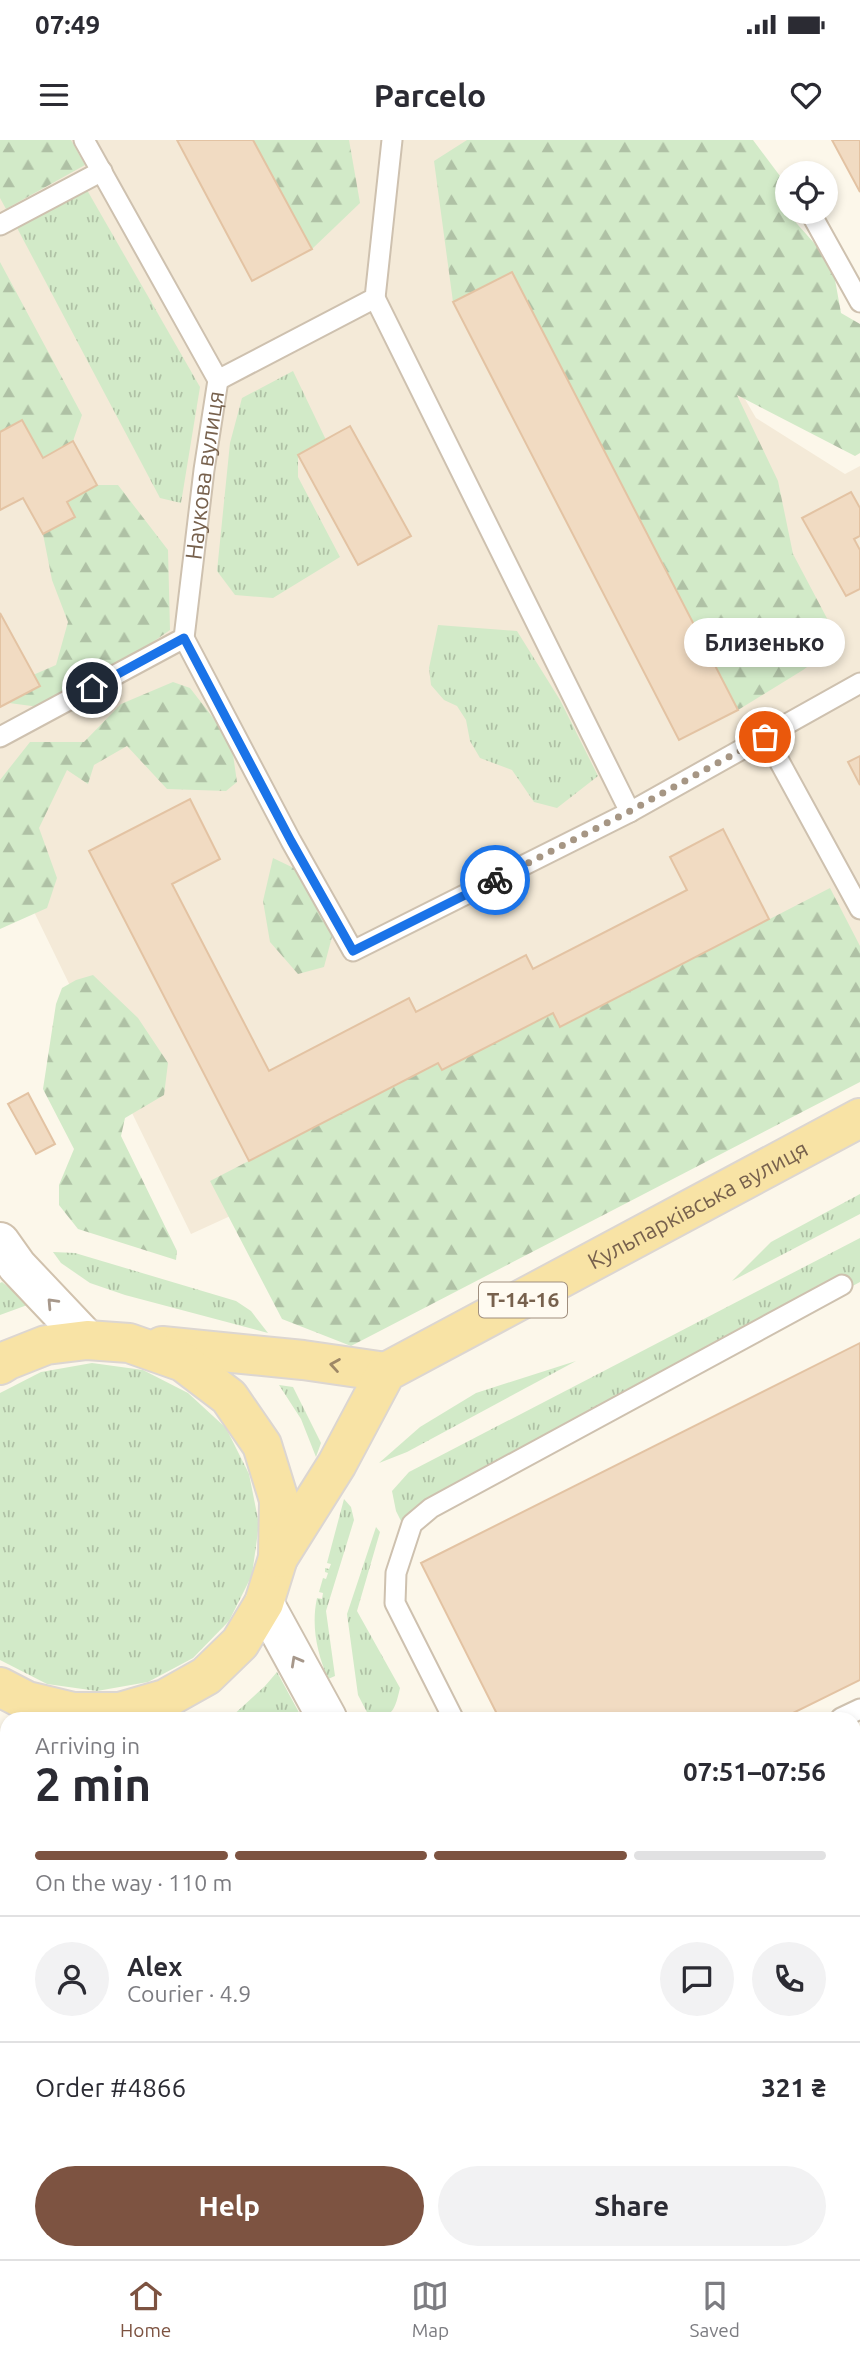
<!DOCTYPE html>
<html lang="en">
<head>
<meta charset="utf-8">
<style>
  :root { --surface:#fff; --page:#f2f2f3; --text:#2b2b33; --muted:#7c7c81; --line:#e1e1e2; --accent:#7d5341 }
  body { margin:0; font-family:Ubuntu,sans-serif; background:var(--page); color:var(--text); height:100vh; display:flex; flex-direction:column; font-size:26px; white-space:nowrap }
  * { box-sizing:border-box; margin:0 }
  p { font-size:23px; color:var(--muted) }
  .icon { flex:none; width:38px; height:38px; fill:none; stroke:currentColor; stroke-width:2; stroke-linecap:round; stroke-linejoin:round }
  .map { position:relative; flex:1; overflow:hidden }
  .sheet { position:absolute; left:0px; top:1572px; width:861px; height:548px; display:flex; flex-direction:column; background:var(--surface); border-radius:21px 21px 0 0; box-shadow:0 4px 10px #0003 }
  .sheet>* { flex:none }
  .tools { position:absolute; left:775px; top:21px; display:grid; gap:14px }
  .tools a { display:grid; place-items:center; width:63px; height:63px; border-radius:50%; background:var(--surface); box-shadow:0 4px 10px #0003; font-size:35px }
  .pin { position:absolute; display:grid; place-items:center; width:60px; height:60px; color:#fff; margin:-30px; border:4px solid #fff; border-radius:50%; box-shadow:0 2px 7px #0007 }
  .courier { position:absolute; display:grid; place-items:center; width:70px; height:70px; margin:-35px; border:5px solid #1a73e8; border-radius:50%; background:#fff; color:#222; box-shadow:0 2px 9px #0007 }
  .bubble { position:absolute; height:49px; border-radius:24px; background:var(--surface); box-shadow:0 4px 10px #0003; font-size:23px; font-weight:600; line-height:49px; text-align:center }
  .head em { font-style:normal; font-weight:600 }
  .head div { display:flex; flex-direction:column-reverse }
  .head { display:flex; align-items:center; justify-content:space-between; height:119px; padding:0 35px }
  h1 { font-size:46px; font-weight:600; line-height:52px }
  .bar { display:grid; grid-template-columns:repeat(4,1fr); gap:10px 7px; align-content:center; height:84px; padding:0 35px }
  .bar i { height:9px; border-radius:5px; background:var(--line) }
  .bar .active { background:var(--accent) }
  .bar p { grid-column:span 4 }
  .line { display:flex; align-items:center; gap:18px; padding:0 35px; border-top:2px solid var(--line) }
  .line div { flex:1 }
  .round { display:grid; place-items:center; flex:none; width:74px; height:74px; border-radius:37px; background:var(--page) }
  .cta { display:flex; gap:14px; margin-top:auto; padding:14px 35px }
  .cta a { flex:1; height:80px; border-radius:42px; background:var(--accent); color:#fff; font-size:28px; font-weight:600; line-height:80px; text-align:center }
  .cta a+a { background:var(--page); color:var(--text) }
  .status { display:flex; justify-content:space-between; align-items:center; height:49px; padding:0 35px; background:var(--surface); direction:ltr }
  .status svg { height:19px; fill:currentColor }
  header { display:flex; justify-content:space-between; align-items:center; height:91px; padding:0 35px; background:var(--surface); font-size:32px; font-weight:600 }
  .tab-bar { display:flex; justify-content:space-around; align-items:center; height:98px; border-top:2px solid var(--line); background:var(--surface); font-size:19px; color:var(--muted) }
  .tab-bar a { display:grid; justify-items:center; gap:4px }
  .tab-bar .active { color:var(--accent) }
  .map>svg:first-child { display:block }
  .residential { fill:#f4ead8 }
  .commercial { fill:#fcebde }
  .grass { fill:url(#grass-tufts) }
  .forest { fill:url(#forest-firs) }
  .building { fill:#f1dbc2; stroke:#e3c3a3; stroke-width:2 }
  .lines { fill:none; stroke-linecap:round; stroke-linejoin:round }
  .service-casing { stroke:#cec1af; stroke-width:23 }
  .minor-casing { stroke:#cec1af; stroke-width:42 }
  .secondary-casing { stroke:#d1c2ad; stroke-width:42 }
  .primary-casing { stroke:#dcd6d1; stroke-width:42 }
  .service { stroke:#fff; stroke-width:19 }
  .minor { stroke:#fff; stroke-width:38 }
  .secondary { stroke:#fff; stroke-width:38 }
  .primary { stroke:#f8e3a5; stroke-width:38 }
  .oneway { stroke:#a7988b }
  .oneway2 { stroke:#9e8867 }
  .done { stroke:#a69684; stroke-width:7; stroke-dasharray:0 12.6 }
  .route { stroke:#1a73e8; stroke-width:9 }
  .labels { text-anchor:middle; stroke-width:5; stroke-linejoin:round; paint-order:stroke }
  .shield { fill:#fffbf1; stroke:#a08f7e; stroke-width:2 }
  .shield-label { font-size:21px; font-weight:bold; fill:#77614d }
  .street-label { font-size:23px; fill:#77614d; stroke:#fffbf1 }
</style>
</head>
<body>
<div class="status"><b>07:49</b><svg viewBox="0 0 49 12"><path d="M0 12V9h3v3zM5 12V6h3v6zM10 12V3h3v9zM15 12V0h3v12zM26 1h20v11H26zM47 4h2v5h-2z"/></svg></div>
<header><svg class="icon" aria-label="menu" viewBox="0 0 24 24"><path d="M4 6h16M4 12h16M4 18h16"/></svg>Parcelo<svg class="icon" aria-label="heart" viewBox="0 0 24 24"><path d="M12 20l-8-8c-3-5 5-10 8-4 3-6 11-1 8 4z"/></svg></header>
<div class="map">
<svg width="860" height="2119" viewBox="0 0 860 2119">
  <defs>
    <pattern id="grass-tufts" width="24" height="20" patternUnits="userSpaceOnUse" patternTransform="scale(1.75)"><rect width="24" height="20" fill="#d2eac8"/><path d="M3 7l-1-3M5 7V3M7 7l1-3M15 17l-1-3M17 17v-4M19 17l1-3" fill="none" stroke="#afc1a5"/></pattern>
    <pattern id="forest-firs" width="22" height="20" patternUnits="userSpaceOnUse" patternTransform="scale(1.75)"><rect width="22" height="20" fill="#d2eac8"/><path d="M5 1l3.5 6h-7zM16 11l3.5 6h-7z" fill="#afc1a5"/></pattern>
  </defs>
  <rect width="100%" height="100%" fill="#fcf7ea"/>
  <g class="residential">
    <path d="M0 0H593L756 278 845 334 860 326V823L579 917 191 1094 0 702Z"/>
    <path d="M860 1954V2119H632L629 2112H854V1957Z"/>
  </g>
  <path class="commercial" d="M7 1959V2112H284L288 2119H0V1963Z"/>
  <g class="grass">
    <path d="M87 50 200 247 181 363 160 358 15 84Z"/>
    <path d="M293 231 326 300 298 315V337L340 417 273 458 235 455 217 431 230 303 242 258Z"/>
    <path d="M438 485 517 491 560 560 598 636 557 668 534 662 512 630 480 618 470 601 466 580 457 566 444 560 431 545 429 528Z"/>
    <path d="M860 1054V1074L732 1141 771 1102Z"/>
    <path d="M860 1098V1142L403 1385 396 1371 392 1351 409 1332Z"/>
    <path d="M53 1112 75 1113 236 1161 251 1171 268 1193 125 1155 90 1143 61 1123Z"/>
    <path d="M2 1142 30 1164 0 1175V1143Z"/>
    <path d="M576 1221 407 1312 379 1323 420 1287 476 1253Z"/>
    <path d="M92 1223 143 1230 188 1253 226 1288 249 1334 259 1384 252 1435 229 1481 193 1518 148 1542 97 1551 47 1544 0 1520V1253L41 1232Z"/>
    <path d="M279 1245 293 1247 321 1303 316 1317 301 1279Z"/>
    <path d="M344 1359 351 1367 354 1380 326 1471 335 1536 328 1539C317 1513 311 1486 317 1458L322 1459 323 1453 319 1452 323 1438 326 1439 328 1433 325 1432V1428L329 1429 331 1424 327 1423Z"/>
    <path d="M376 1387 380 1392 357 1471 400 1548C395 1569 393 1579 370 1578L358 1555 347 1474Z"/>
    <path d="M277 1532 302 1578H230L265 1546Z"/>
    <path d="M0 1618 7 1621V1760L0 1757Z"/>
    <path d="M7 1860V1959L0 1963V1864Z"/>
    <path d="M440 2112H590L593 2119H432Z"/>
    <path d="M665 2112H702L701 2117 688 2114 686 2119H665Z"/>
  </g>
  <g class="forest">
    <path d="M0 0H71L85 25 6 69 0 58Z"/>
    <path d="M253 0H349L360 63 312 109Z"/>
    <path d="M467 0H753L780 36 790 76 832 123 841 173 860 184V313L855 316 737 255 778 341 793 414 840 503 803 530 738 570 512 133 453 162 434 21Z"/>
    <path d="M0 122 82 275 73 301 43 318 22 280 0 292Z"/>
    <path d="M97 345H118L168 410 170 490 117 527 77 572 9 563 39 546 33 535 56 525 68 482 52 440 43 394 74 377 67 362Z"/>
    <path d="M173 542 190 548 231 601 237 642 226 651 167 649 127 606 94 625 88 644 67 630 39 688 57 738 47 768 0 789V640L30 602H84L121 564Z"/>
    <path d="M273 718 302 732 333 793 324 827 298 834 270 802 263 761Z"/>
    <path d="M830 748 860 806V942L351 1206 282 1179 210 1041 438 923 442 930 553 873 560 887Z"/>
    <path d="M93 835 138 878 168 923 164 955 125 978 121 996 177 1111 176 1120 78 1089 59 1065V1045L74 1009 43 949 56 864 62 848 76 840Z"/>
  </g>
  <g class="building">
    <path d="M177 0H253L312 109 252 141Z"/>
    <path d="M832 0H860V52Z"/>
    <path d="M512 132 738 570 679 600 453 162Z"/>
    <path d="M22 280 43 318 73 301 97 345 67 362 75 377 43 394 23 358 0 370V292Z"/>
    <path d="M350 286 411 396 358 425 298 315Z"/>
    <path d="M851 352 860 368V396L854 399 860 410V449L846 456 802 378Z"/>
    <path d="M0 473 40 546 0 567Z"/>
    <path d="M860 616V645L848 622Z"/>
    <path d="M190 659 220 719 172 744 269 931 409 858 416 872 526 815 533 829 687 750 670 717 723 689 769 779 560 887 553 873 442 930 438 923 249 1021 89 711Z"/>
    <path d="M28 953 55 1004 36 1014 8 964Z"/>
    <path d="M860 1203V1540L783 1578H499L421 1423Z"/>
    <path d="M860 1659V1833L854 1836V1662Z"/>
    <path d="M860 2011V2080L856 2082 854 2078V2014Z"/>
    <path d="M854 2078 856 2082 860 2080V2112L852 2116 854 2119H755L751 2112H854Z"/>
  </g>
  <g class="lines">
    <defs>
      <g id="service">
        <path d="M810 72 860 162"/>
        <path d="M0 85 102 31"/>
        <path d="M375 158 630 672"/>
        <path d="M218 240 375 158 392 0"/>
        <path d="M184 498 291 701 353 811 630 672 860 543"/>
        <path id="s1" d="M0 597 184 498 204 330 218 240 84 0"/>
        <path d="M766 597 860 769"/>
        <path d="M453 1578 395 1463 396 1433 412 1384 431 1368 842 1145"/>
        <path d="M841 1578 860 1569"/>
        <path d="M0 1782 7 1783"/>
        <path d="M0 1803 7 1798"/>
        <path d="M854 1973 860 1970"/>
        <path d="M0 1974 7 1971"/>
        <path d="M0 1992 7 1989"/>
        <path d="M226 2112 230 2119"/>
        <path d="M719 2112 722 2119"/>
      </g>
      <g id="minor">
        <path d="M264 1463 327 1578"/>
        <path d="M615 2112 618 2119"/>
        <path d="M369 2119 382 2112"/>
      </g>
      <path id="secondary" d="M0 1102 17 1126 87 1200"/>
      <g id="primary">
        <path d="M162 1206 303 1220 386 1232"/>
        <path d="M0 1225 8 1220 46 1205 87 1200 129 1203 183 1222 229 1257 262 1305 279 1360 278 1418 264 1463 240 1503 206 1536 165 1559 120 1572H73L27 1561 0 1547"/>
        <path id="s2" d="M278 1418 337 1324 386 1232 860 978"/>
      </g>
    </defs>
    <use href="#service" class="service-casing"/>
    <use href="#minor" class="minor-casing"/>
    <use href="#secondary" class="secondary-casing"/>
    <use href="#primary" class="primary-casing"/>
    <use href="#service" class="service"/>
    <use href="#minor" class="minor"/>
    <use href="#secondary" class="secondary"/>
    <use href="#primary" class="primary"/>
  </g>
  <defs><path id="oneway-chevron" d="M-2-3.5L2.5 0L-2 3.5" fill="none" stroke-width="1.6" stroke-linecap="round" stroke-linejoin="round" transform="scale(1.75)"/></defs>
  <g class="oneway">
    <use href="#oneway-chevron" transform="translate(52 1163) rotate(-133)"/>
    <use href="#oneway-chevron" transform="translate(296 1521) rotate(-119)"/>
  </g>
  <use class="oneway2" href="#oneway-chevron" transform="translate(335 1225) rotate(-171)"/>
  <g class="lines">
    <path class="done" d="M495 740 630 671 765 597"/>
    <path class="route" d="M92 548 184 498 291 701 353 811 495 740"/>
  </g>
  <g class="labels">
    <rect class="shield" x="479" y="1142.5" width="88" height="35" rx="5"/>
    <g class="shield-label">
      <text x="523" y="1167">Т-14-16</text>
    </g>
    <g class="street-label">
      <text dy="8" stroke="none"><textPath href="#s1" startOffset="373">Наукова вулиця</textPath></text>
      <text dy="8" stroke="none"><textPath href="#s2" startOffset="569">Кульпарківська вулиця</textPath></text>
    </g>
  </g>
</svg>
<div class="tools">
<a><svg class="icon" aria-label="locate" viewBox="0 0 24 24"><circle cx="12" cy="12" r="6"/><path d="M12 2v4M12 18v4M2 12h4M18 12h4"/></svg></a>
</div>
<div class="pin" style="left:765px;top:597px;background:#ea580c"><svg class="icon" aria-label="bag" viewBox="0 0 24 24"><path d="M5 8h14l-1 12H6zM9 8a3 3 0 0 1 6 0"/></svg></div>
<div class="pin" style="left:92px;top:548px;background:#1f2937"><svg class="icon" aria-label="home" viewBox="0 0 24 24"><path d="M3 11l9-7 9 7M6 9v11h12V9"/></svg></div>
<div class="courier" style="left:495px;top:740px"><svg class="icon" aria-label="bike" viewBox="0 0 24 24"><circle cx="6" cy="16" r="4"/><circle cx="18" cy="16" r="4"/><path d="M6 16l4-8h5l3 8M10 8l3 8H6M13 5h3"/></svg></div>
<div class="bubble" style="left:684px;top:478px;width:161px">Близенько</div>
<section class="sheet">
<div class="head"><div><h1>2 min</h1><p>Arriving in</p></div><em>07:51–07:56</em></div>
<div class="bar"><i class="active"></i><i class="active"></i><i class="active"></i><i></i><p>On the way · 110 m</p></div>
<div class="line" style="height:126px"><a class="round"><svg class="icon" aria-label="person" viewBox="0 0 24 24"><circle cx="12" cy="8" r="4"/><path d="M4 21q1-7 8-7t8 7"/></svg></a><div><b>Alex</b><p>Courier · 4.9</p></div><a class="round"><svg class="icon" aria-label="chat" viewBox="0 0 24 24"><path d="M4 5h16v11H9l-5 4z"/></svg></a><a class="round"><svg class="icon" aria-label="phone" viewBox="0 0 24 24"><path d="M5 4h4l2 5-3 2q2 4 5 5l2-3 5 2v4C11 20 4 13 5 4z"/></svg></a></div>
<div class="line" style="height:91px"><div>Order #4866</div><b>321 ₴</b></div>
<div class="cta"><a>Help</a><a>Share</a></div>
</section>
</div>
<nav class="tab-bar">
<a class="active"><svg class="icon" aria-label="home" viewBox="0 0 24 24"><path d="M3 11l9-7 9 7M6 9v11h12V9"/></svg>Home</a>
<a><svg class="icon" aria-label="map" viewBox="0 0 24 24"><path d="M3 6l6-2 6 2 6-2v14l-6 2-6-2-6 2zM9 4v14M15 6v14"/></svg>Map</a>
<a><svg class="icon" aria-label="saved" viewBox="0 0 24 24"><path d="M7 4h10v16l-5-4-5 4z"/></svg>Saved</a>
</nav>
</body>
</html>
